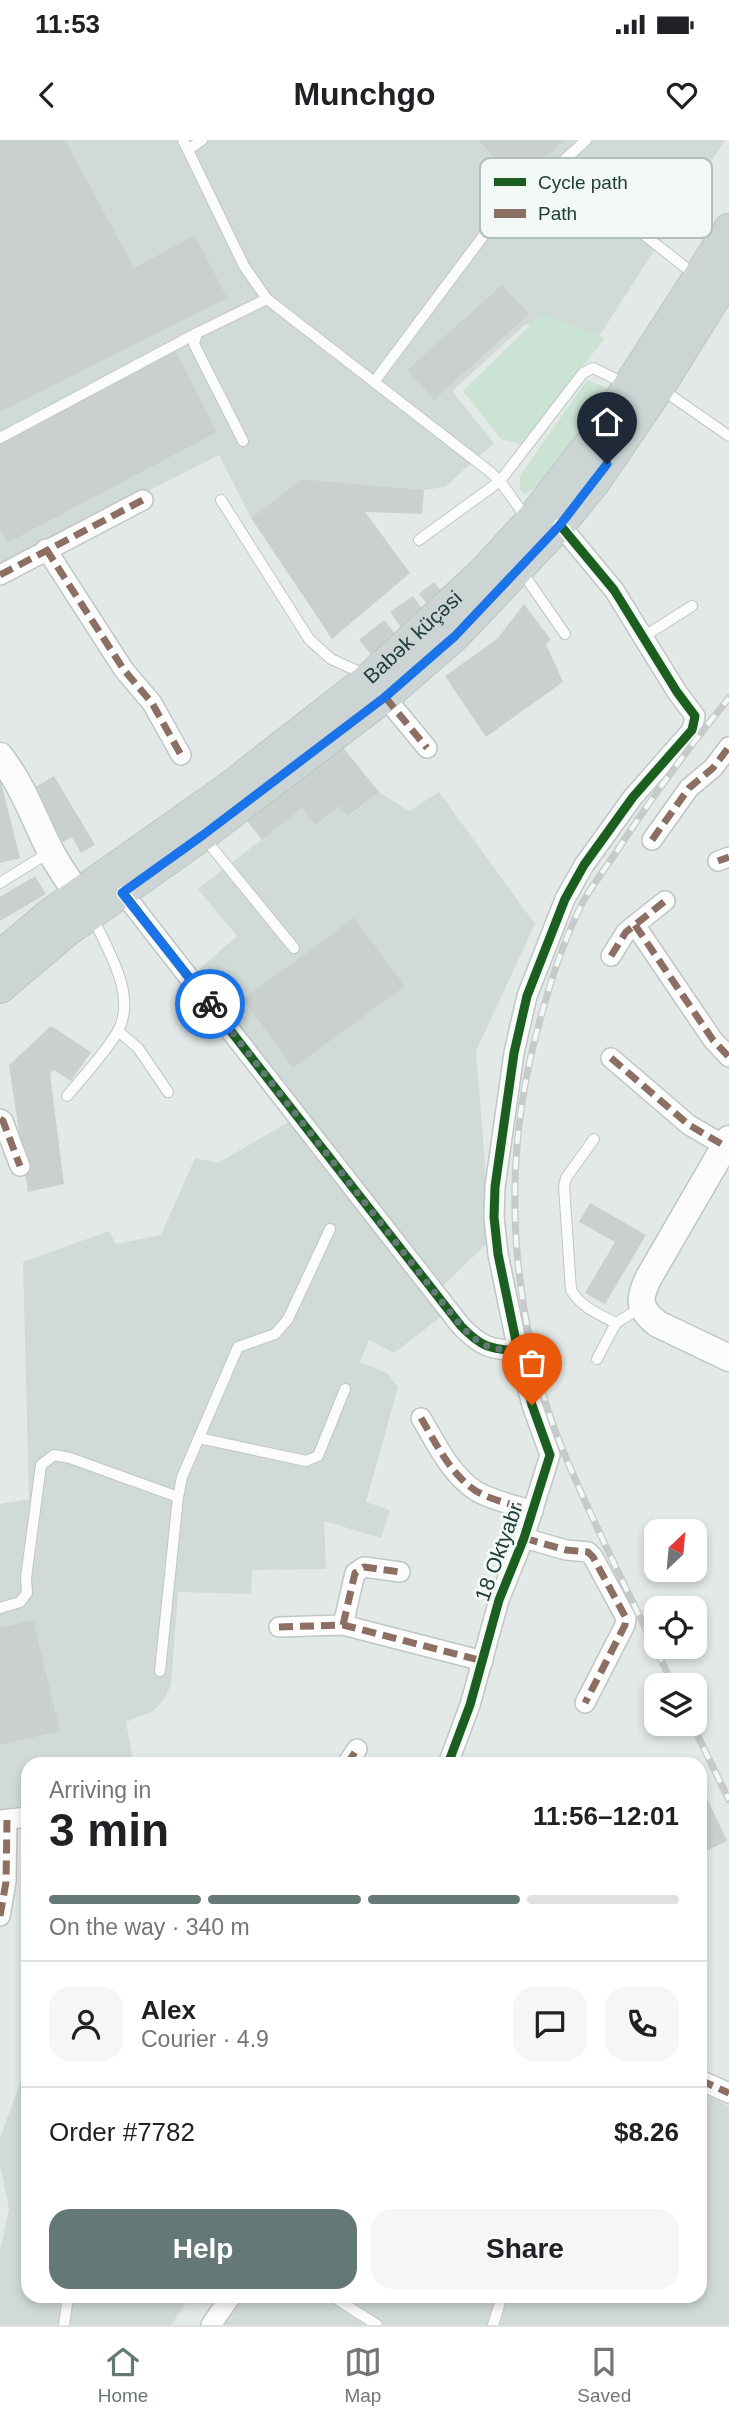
<!DOCTYPE html>
<html lang="en">
<head>
<meta charset="utf-8">
<style>
  :root { --surface:#fff; --page:#f6f6f6; --text:#202124; --muted:#757577; --line:#e0e0e0; --accent:#647976 }
  body { margin:0; font-family:Arial,sans-serif; background:var(--page); color:var(--text); height:100vh; display:flex; flex-direction:column; font-size:26px; white-space:nowrap }
  * { box-sizing:border-box; margin:0 }
  p { font-size:23px; color:var(--muted) }
  .icon { flex:none; width:38px; height:38px; fill:none; stroke:currentColor; stroke-width:2; stroke-linecap:round; stroke-linejoin:round }
  .map { position:relative; flex:1; overflow:hidden }
  .details { position:absolute; left:21px; top:1617px; width:686px; height:546px; display:flex; flex-direction:column; background:var(--surface); border-radius:21px; box-shadow:0 4px 10px #0003 }
  .details>* { flex:none }
  .needle { width:46px; rotate:26deg }
  .buttons { position:absolute; left:644px; top:1379px; display:grid; gap:14px }
  .buttons a { display:grid; place-items:center; width:63px; height:63px; border-radius:14px; background:var(--surface); box-shadow:0 4px 10px #0003; font-size:35px }
  .pin { position:absolute; display:grid; place-items:center; width:60px; height:60px; color:#fff; margin:-72px -30px; border-radius:50% 50% 50% 0; rotate:-45deg; box-shadow:0 0 7px #0007 }
  .pin .icon { rotate:45deg }
  .courier { position:absolute; display:grid; place-items:center; width:70px; height:70px; margin:-35px; border:5px solid #1a73e8; border-radius:50%; background:#fff; color:#222; box-shadow:0 2px 9px #0007 }
  .summary em { font-style:normal; font-weight:700 }
  .summary div { display:flex; flex-direction:column-reverse }
  .summary { display:flex; align-items:center; justify-content:space-between; height:119px; padding:0 28px }
  h1 { font-size:46px; font-weight:700; line-height:52px }
  .bar { display:grid; grid-template-columns:repeat(4,1fr); gap:10px 7px; align-content:center; height:84px; padding:0 28px }
  .bar i { height:9px; border-radius:5px; background:var(--line) }
  .bar .current { background:var(--accent) }
  .bar p { grid-column:span 4 }
  .line { display:flex; align-items:center; gap:18px; padding:0 28px; border-top:2px solid var(--line) }
  .line div { flex:1 }
  .round { display:grid; place-items:center; flex:none; width:74px; height:74px; border-radius:21px; background:var(--page) }
  .action { display:flex; gap:14px; margin-top:auto; padding:14px 28px }
  .action a { flex:1; height:80px; border-radius:21px; background:var(--accent); color:#fff; font-size:28px; font-weight:700; line-height:80px; text-align:center }
  .action a+a { background:var(--page); color:var(--text) }
  .status { display:flex; justify-content:space-between; align-items:center; height:49px; padding:0 35px; background:var(--surface); direction:ltr }
  .status svg { height:19px; fill:currentColor }
  header { display:flex; justify-content:space-between; align-items:center; height:91px; padding:0 28px; background:var(--surface); font-size:32px; font-weight:700 }
  .menu { display:flex; justify-content:space-around; align-items:center; height:98px; border-top:2px solid var(--line); background:var(--surface); font-size:19px; color:var(--muted) }
  .menu a { display:grid; justify-items:center; gap:4px }
  .menu .current { color:var(--accent) }
  .map>svg:first-child { display:block }
  .built { fill:#d0dbd7 }
  .green { fill:#cbe3d5 }
  .building { fill:#cad0ce }
  .lines { fill:none; stroke-linecap:round; stroke-linejoin:round }
  .lane-casing { stroke:#c0c6c4; stroke-width:12 }
  .street-casing { stroke:#c0c6c4; stroke-width:22 }
  .secondary-casing { stroke:#bec7c4; stroke-width:29 }
  .primary-casing { stroke:#bbc5c3; stroke-width:32 }
  .lane { stroke:#fbfcfb; stroke-width:10 }
  .street { stroke:#fbfcfb; stroke-width:19 }
  .secondary { stroke:#fbfcfb; stroke-width:26 }
  .primary { stroke:#cdd5d4; stroke-width:30 }
  .rail-casing { stroke:#c6cac9; stroke-width:7 }
  .rail { stroke:#f1f8f5; stroke-width:4.5; stroke-dasharray:13; stroke-linecap:butt }
  .quiet { stroke:#8d6e63; stroke-width:7; stroke-dasharray:14 7; stroke-linecap:butt }
  .cycleway-casing { stroke:#f1f8f5; stroke-width:13 }
  .cycleway { stroke:#1b5e20; stroke-width:9 }
  .done { stroke:#647976; stroke-width:7; stroke-dasharray:0 12.6 }
  .route { stroke:#1a73e8; stroke-width:9 }
  .labels { text-anchor:middle; stroke-width:6; stroke-linejoin:round; paint-order:stroke }
  .street-label { font-size:21px; fill:#203d39; stroke:#f1f8f5 }
  .key { fill:#f1f8f5; stroke:#b2c0bd; stroke-width:2 }
  .key-label { font-size:19px; fill:#203d39 }
</style>
</head>
<body>
<div class="status"><b>11:53</b><svg viewBox="0 0 49 12"><path d="M0 12V9h3v3zM5 12V6h3v6zM10 12V3h3v9zM15 12V0h3v12zM26 1h20v11H26zM47 4h2v5h-2z"/></svg></div>
<header><svg class="icon" aria-label="back" viewBox="0 0 24 24"><path d="M15 5l-7 7 7 7"/></svg>Munchgo<svg class="icon" aria-label="heart" viewBox="0 0 24 24"><path d="M12 20l-8-8c-3-5 5-10 8-4 3-6 11-1 8 4z"/></svg></header>
<div class="map">
<svg width="729" height="2185" viewBox="0 0 729 2185">
  <rect width="100%" height="100%" fill="#e3e9e7"/>
  <g class="built">
    <path d="M0 0H725L591 209 526 184 452 251 494 303 445 347 424 350 302 339 251 378 219 315 0 425Z"/>
    <path d="M379 652 409 671 439 652 535 784 476 911 491 1100 437 1151 196 832 237 796 198 749 302 668 339 666 349 676Z"/>
    <path d="M290 981 442 1176 394 1213 369 1200 360 1222 387 1233 398 1247 366 1362 390 1370 381 1398 324 1381 326 1429 252 1430 251 1454 178 1452 171 1545 163 1561 153 1571 126 1582 133 1620 127 1624H28V1665L0 1670V1364L29 1359 23 1122 109 1091 116 1104 161 1095 195 1018 218 1023Z"/>
    <path d="M28 1921V2156H191L171 2185H0V2111L9 2069 0 2024V1998Z"/>
    <path d="M700 1952 729 1966V2185H220L241 2156H700Z"/>
  </g>
  <g class="green">
    <path d="M542 174 605 198 522 304 502 300 463 251Z"/>
    <path d="M587 240 608 248C594 270 545 351 524 354L520 349V336Z"/>
  </g>
  <g class="building">
    <path d="M0 0H65L134 128 195 95 227 158 0 272Z"/>
    <path d="M478 0H564L518 43Z"/>
    <path d="M502 145 529 174 434 260 407 230Z"/>
    <path d="M176 211 217 292 7 403 0 389V304Z"/>
    <path d="M302 339 424 350 422 374 365 372 410 433 332 499 251 378Z"/>
    <path d="M434 442 443 454 429 466 419 454Z"/>
    <path d="M413 456 425 472 402 489 390 472Z"/>
    <path d="M524 464 551 500 546 504 563 542 486 597 445 536 497 499Z"/>
    <path d="M384 480 397 496 372 516 359 500Z"/>
    <path d="M342 606 379 652 348 676 339 666 316 685 302 668 262 700 247 681Z"/>
    <path d="M54 636 95 705 81 713 72 697 63 702 32 649Z"/>
    <path d="M0 638 20 718 0 723Z"/>
    <path d="M35 736 46 754 0 781V757Z"/>
    <path d="M354 778 405 846 293 928 243 859Z"/>
    <path d="M51 886 91 912 71 941 54 930 50 933 64 1044 28 1052 9 925Z"/>
    <path d="M590 1063 646 1095 605 1164 585 1153 615 1102 579 1082Z"/>
    <path d="M33 1480 60 1591 0 1605V1488Z"/>
    <path d="M700 1643 727 1701 700 1714Z"/>
  </g>
  <g class="lines">
    <defs>
      <g id="lane">
        <path d="M183 0 244 126 267 159 489 331 500 341 527 379"/>
        <path d="M188 10 202 0"/>
        <path d="M557 26 695 135"/>
        <path d="M374 242 487 91 586 0"/>
        <path d="M663 250 729 296"/>
        <path d="M0 298 197 193"/>
        <path d="M243 301 194 204 197 193 267 159"/>
        <path d="M221 360 309 499 331 519 364 534"/>
        <path d="M419 400 500 341 583 233 593 228 626 244"/>
        <path d="M522 432 565 494"/>
        <path d="M643 497 692 466"/>
        <path d="M205 699 294 808"/>
        <path d="M0 743 50 712"/>
        <path d="M118 891 138 908 168 952"/>
        <path d="M67 956C82 938 107 911 118 891 137 855 108 811 93 778"/>
        <path d="M594 999 566 1038 564 1046 571 1150C581 1167 598 1174 616 1183L642 1167"/>
        <path d="M597 1219 616 1183"/>
        <path d="M199 1298 306 1321 318 1316 345 1249"/>
        <path d="M0 1468 20 1462 27 1453 26 1438 41 1325 54 1315 70 1318 178 1357"/>
        <path d="M160 1531 178 1357 182 1337 238 1207 275 1194 288 1179 330 1089"/>
        <path d="M332 2156 377 2185"/>
        <path d="M64 2185 68 2156"/>
        <path d="M493 2185 502 2156"/>
      </g>
      <g id="street">
        <path d="M46 409 124 530 152 563 181 615"/>
        <path d="M0 435 143 360"/>
        <path d="M385 557 427 608"/>
        <path d="M652 700 689 648 713 628 729 607"/>
        <path d="M718 721 729 717"/>
        <path d="M123 753 461 1186C481 1207 490 1209 518 1211"/>
        <path d="M635 785 713 900 729 917"/>
        <path d="M611 816 626 792 665 761"/>
        <path d="M611 918 689 985 725 1006"/>
        <path d="M0 979 3 981 20 1026"/>
        <path d="M421 1278C436 1303 450 1334 476 1351 493 1361 515 1365 533 1371"/>
        <path d="M524 1398 566 1410 588 1412 593 1417 626 1478 625 1485 585 1563"/>
        <path d="M343 1485 355 1433 364 1427 400 1432"/>
        <path d="M279 1487 343 1485 483 1521"/>
        <path d="M347 1624 357 1609"/>
        <path d="M448 1624 470 1565 499 1460 524 1398 550 1315 532 1265 518 1211 498 1114 494 1077 495 1047 514 913 527 856 565 759 584 725 633 657 692 590 695 576 677 552 614 450 560 385"/>
        <path d="M0 1680 28 1677"/>
        <path d="M0 1776 6 1742 7 1680"/>
        <path d="M700 1940 729 1953"/>
        <path d="M211 2185 231 2156"/>
      </g>
      <g id="secondary">
        <path d="M0 616C25 649 33 677 51 712 62 733 77 752 90 772"/>
        <path d="M729 999 649 1137C638 1159 638 1169 658 1184L729 1218"/>
      </g>
      <g id="primary">
        <path id="s1" d="M0 816 52 772 228 648 370 537 482 433 529 382 598 293 729 89"/>
        <path d="M0 848 66 792 203 695 385 557 455 496 560 385 595 342 659 248 729 135"/>
      </g>
    </defs>
    <use href="#lane" class="lane-casing"/>
    <use href="#street" class="street-casing"/>
    <use href="#secondary" class="secondary-casing"/>
    <use href="#primary" class="primary-casing"/>
    <use href="#lane" class="lane"/>
    <use href="#street" class="street"/>
    <use href="#secondary" class="secondary"/>
    <use href="#primary" class="primary"/>
    <defs>
      <g id="rail">
        <path d="M673 1545C645 1487 616 1429 589 1370 570 1328 550 1284 539 1239 506 1112 506 992 544 866 554 830 567 793 584 760 594 743 606 727 617 711 651 658 689 607 729 558"/>
        <path d="M692 1584 729 1660"/>
      </g>
    </defs>
    <use href="#rail" class="rail-casing"/>
    <use href="#rail" class="rail"/>
    <g class="quiet">
      <path d="M46 409 124 530 152 563 181 615"/>
      <path d="M0 435 143 360"/>
      <path d="M385 557 427 608"/>
      <path d="M652 700 689 648 713 628 729 607"/>
      <path d="M718 721 729 717"/>
      <path d="M635 785 713 900 729 917"/>
      <path d="M611 816 626 792 665 761"/>
      <path d="M611 918 689 985 725 1006"/>
      <path d="M0 979 3 981 20 1026"/>
      <path d="M421 1278C436 1303 450 1334 476 1351 493 1361 515 1365 533 1371"/>
      <path d="M524 1398 566 1410 588 1412 593 1417 626 1478 625 1485 585 1563"/>
      <path d="M343 1485 355 1433 364 1427 400 1432"/>
      <path d="M279 1487 343 1485 483 1521"/>
      <path d="M347 1624 357 1609"/>
      <path d="M0 1776 6 1742 7 1680"/>
      <path d="M700 1940 729 1953"/>
    </g>
    <defs>
      <g id="cycleway">
        <path d="M123 753 461 1186C481 1207 490 1209 518 1211"/>
        <path d="M448 1624 470 1565 499 1460 524 1398 550 1315 532 1265 518 1211 498 1114 494 1077 495 1047 514 913 527 856 565 759 584 725 633 657 692 590 695 576 677 552 614 450 560 385"/>
      </g>
    </defs>
    <use href="#cycleway" class="cycleway-casing"/>
    <use href="#cycleway" class="cycleway"/>
  </g>
  <g class="lines">
    <path class="done" d="M210 864 461 1186C481 1207 490 1209 518 1211L532 1265"/>
    <path class="route" d="M210 864 122 753 203 695 385 557 455 496 560 385 607 324"/>
  </g>
  <g class="labels">
    <g class="street-label">
      <text dy="7" stroke="none"><textPath href="#s1" startOffset="522">Babək küçəsi</textPath></text>
      <text transform="translate(499 1412) rotate(-70)" y="7">18 Oktyabr</text>
    </g>
  </g>
  <rect x="480" y="18" width="232" height="80" rx="10" class="key"/>
  <rect x="494" y="38" width="32" height="8" fill="#1b5e20"/>
  <rect x="494" y="69" width="32" height="9" fill="#8d6e63"/>
  <g class="key-label">
    <text x="538" y="49">Cycle path</text>
    <text x="538" y="80">Path</text>
  </g>
</svg>
<div class="buttons">
<a><svg class="needle" viewBox="-14 -14 28 28"><path d="M0-13l5 13h-10z" fill="#e53935"/><path d="M0 13l5-13h-10z" fill="#757577"/></svg></a>
<a><svg class="icon" aria-label="locate" viewBox="0 0 24 24"><circle cx="12" cy="12" r="6"/><path d="M12 2v4M12 18v4M2 12h4M18 12h4"/></svg></a>
<a><svg class="icon" aria-label="layers" viewBox="0 0 24 24"><path d="M12 4l9 5-9 5-9-5zM3 14l9 5 9-5"/></svg></a>
</div>
<div class="pin" style="left:532px;top:1265px;background:#ea580c"><svg class="icon" aria-label="bag" viewBox="0 0 24 24"><path d="M5 8h14l-1 12H6zM9 8a3 3 0 0 1 6 0"/></svg></div>
<div class="pin" style="left:607px;top:324px;background:#1f2937"><svg class="icon" aria-label="home" viewBox="0 0 24 24"><path d="M3 11l9-7 9 7M6 9v11h12V9"/></svg></div>
<div class="courier" style="left:210px;top:864px"><svg class="icon" aria-label="bike" viewBox="0 0 24 24"><circle cx="6" cy="16" r="4"/><circle cx="18" cy="16" r="4"/><path d="M6 16l4-8h5l3 8M10 8l3 8H6M13 5h3"/></svg></div>
<section class="details">
<div class="summary"><div><h1>3 min</h1><p>Arriving in</p></div><em>11:56–12:01</em></div>
<div class="bar"><i class="current"></i><i class="current"></i><i class="current"></i><i></i><p>On the way · 340 m</p></div>
<div class="line" style="height:126px"><a class="round"><svg class="icon" aria-label="person" viewBox="0 0 24 24"><circle cx="12" cy="8" r="4"/><path d="M4 21q1-7 8-7t8 7"/></svg></a><div><b>Alex</b><p>Courier · 4.9</p></div><a class="round"><svg class="icon" aria-label="chat" viewBox="0 0 24 24"><path d="M4 5h16v11H9l-5 4z"/></svg></a><a class="round"><svg class="icon" aria-label="phone" viewBox="0 0 24 24"><path d="M5 4h4l2 5-3 2q2 4 5 5l2-3 5 2v4C11 20 4 13 5 4z"/></svg></a></div>
<div class="line" style="height:91px"><div>Order #7782</div><b>$8.26</b></div>
<div class="action"><a>Help</a><a>Share</a></div>
</section>
</div>
<nav class="menu">
<a class="current"><svg class="icon" aria-label="home" viewBox="0 0 24 24"><path d="M3 11l9-7 9 7M6 9v11h12V9"/></svg>Home</a>
<a><svg class="icon" aria-label="map" viewBox="0 0 24 24"><path d="M3 6l6-2 6 2 6-2v14l-6 2-6-2-6 2zM9 4v14M15 6v14"/></svg>Map</a>
<a><svg class="icon" aria-label="saved" viewBox="0 0 24 24"><path d="M7 4h10v16l-5-4-5 4z"/></svg>Saved</a>
</nav>
</body>
</html>
